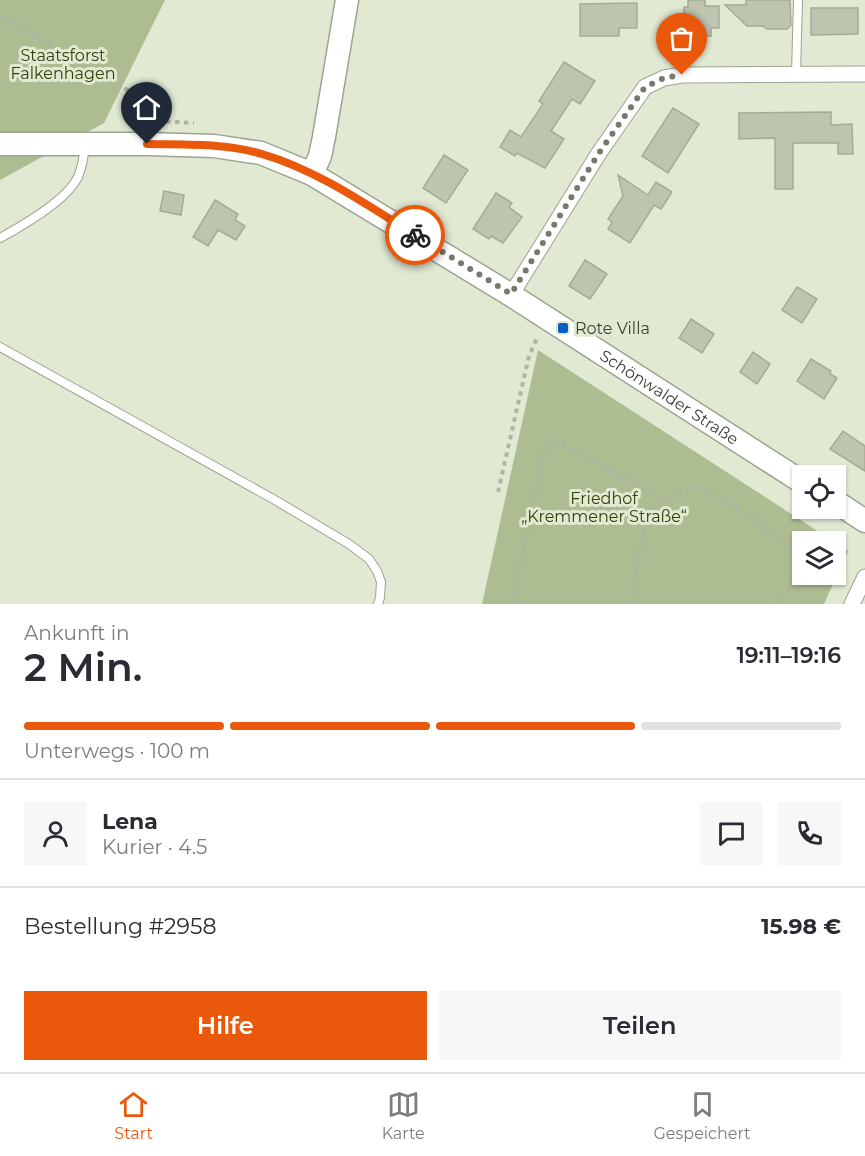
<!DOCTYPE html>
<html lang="de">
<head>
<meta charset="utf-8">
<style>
  :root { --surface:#fff; --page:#f7f7f7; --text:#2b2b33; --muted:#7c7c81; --line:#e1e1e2; --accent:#ea580c }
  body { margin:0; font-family:Montserrat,sans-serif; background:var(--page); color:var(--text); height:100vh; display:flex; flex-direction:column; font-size:22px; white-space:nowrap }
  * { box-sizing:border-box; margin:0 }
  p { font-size:20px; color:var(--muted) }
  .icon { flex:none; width:33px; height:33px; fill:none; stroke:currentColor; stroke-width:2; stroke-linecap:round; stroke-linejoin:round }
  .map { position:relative; height:604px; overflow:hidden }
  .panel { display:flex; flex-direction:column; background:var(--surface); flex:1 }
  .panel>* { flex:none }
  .tools { position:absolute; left:792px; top:465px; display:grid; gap:12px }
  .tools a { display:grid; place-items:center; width:54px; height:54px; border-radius:0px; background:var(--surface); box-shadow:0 2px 4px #0004; font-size:30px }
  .pin { position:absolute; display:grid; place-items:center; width:51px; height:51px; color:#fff; margin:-62px -26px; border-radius:50% 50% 50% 0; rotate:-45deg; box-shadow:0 0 6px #0007 }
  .pin .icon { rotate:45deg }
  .courier { position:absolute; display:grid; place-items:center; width:60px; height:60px; margin:-30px; border:4px solid #ea580c; border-radius:50%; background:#fff; color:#222; box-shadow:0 2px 8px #0007 }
  .summary em { font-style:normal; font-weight:600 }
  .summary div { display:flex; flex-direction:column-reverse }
  .summary { display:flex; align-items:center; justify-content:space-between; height:102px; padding:0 24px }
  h1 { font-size:39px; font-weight:600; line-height:45px }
  .bar { display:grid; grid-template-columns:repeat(4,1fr); gap:9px 6px; align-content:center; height:72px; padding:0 24px }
  .bar i { height:8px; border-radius:4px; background:var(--line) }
  .bar .selected { background:var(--accent) }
  .bar p { grid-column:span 4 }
  .line { display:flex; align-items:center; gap:15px; padding:0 24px; border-top:2px solid var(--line) }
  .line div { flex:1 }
  .round { display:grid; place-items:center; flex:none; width:63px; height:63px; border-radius:0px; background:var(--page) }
  .action { display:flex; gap:12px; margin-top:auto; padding:12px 24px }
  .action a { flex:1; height:69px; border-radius:0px; background:var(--accent); color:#fff; font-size:24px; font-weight:600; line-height:69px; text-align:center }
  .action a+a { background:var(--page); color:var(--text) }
  .dock { display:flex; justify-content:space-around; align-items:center; height:84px; border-top:2px solid var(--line); background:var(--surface); font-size:16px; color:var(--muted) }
  .dock a { display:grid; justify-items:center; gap:3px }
  .dock .selected { color:var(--accent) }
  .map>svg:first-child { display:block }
  .green { fill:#aebc91 }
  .building { fill:#bdc4af; stroke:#a5ab97; stroke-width:1.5 }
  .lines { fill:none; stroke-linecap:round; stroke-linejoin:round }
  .lane-casing { stroke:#9ca38f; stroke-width:10 }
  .street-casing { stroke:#9ca38f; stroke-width:17 }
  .secondary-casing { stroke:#9ca38f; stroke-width:25 }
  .path { stroke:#afb5a4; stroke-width:4; stroke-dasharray:4.5 4.5; stroke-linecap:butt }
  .lane { stroke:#fff; stroke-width:8 }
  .street { stroke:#fff; stroke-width:15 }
  .secondary { stroke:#fff; stroke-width:22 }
  .done { stroke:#757a6d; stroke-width:6; stroke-dasharray:0 10.8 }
  .route { stroke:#ea580c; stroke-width:8 }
  .poi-dot { fill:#0a5cc5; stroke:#e1e9d3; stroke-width:2 }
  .labels { text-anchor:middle; stroke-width:6; stroke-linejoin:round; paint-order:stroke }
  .park-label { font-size:16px; fill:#34400a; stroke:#e1e9d3 }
  .poi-label { font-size:16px; fill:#3b3e36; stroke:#e1e9d3; text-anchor:start }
  .street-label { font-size:16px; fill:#3b3e36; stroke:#e1e9d3 }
</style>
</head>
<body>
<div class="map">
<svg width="865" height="604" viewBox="0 0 865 604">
  <rect width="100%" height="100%" fill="#e1e9d3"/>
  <g class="green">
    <path d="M0 0H165L104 123 0 180Z"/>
    <path d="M538 350 833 541 802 542V574H836V543L848 551 824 604H482Z"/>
  </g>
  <g class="building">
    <path d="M688 0H705V6H719V28H711V36H684V7H688Z"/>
    <path d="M746 0H790L791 25 787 29H767L763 26H747L725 5H746Z"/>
    <path d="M637 3V28H619V36H580V4Z"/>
    <path d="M811 8H858V34L811 35Z"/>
    <path d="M564 62 595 81 580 104 572 99 551 131 564 139 545 168 517 153 515 156 500 147 510 130 521 137 543 104 539 101Z"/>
    <path d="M673 108 699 124 668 173 642 156Z"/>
    <path d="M831 112V125L852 124 853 154H838V143H793V189H775V138L739 139V113Z"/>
    <path d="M444 155 468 170 446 203 423 188Z"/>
    <path d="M618 175 648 195 656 182 672 192 661 209 654 205 630 243 608 229 612 222 608 219 623 196Z"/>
    <path d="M164 191 184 195 181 215 160 211Z"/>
    <path d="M496 193 512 203 509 207 522 217 503 243 491 236 489 239 473 229Z"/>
    <path d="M215 200 238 214 235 220 245 226 236 240 218 230 208 246 193 237Z"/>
    <path d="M585 260 607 274 590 299 569 286Z"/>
    <path d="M797 287 817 299 802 323 782 310Z"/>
    <path d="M691 319 714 334 702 353 679 338Z"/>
    <path d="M753 352 770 364 757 384 740 372Z"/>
    <path d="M811 359 831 371 830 374 837 378 824 399 797 381Z"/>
    <path d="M843 431 865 446V471L830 449Z"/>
  </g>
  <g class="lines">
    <defs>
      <g id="lane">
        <path d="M796 74 798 0"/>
        <path d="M146 121 147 142"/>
        <path d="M0 238C22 226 67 200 78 177 82 167 84 156 85 145"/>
        <path d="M0 347 275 500 349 544 369 559 377 571 381 582 380 598 378 604"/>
      </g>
      <g id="street">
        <path d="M511 295 599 153 645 87 664 78 682 75 865 74"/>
        <path d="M852 604 865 577"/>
      </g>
      <g id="secondary">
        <path id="s1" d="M0 144H147L214 146 261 153 312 174 511 295 802 482"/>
        <path d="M312 174 320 156 324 137 347 0"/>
        <path d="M836 502 865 521"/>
      </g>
    </defs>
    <use href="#lane" class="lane-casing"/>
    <use href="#street" class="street-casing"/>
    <use href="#secondary" class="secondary-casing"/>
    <g class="path">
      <path d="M0 16 143 99 145 111"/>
      <path d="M157 121 194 123"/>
      <path d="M498 492 529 356 538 336"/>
      <path d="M512 604 546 446 550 443 559 442 665 500"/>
      <path d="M632 604C636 581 637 548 646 527 653 512 671 490 689 488 710 485 781 538 799 553 806 569 787 591 779 604"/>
    </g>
    <use href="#lane" class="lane"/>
    <use href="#street" class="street"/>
    <use href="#secondary" class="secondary"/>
  </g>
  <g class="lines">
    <path class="done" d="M415 235 511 294 599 153 645 87 664 78 682 75"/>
    <path class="route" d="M147 144C185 145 226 143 262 154 317 170 367 205 415 235"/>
  </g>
  <rect class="poi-dot" x="557" y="322" width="12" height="12" rx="3"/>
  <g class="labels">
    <g class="park-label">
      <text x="63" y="61">Staatsforst<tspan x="63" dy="18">Falkenhagen</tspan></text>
      <text x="604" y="504">Friedhof<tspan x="604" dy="18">„Kremmener Straße“</tspan></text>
    </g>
    <g class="poi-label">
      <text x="575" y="334">Rote Villa</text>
    </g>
    <g class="street-label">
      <text dy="6" stroke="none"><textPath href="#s1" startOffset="738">Schönwalder Straße</textPath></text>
    </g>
  </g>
</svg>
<div class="tools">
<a><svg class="icon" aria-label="locate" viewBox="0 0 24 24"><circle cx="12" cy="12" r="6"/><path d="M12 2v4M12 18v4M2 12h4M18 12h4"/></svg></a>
<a><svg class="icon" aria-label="layers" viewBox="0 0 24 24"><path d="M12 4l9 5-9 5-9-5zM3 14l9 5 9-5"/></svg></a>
</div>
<div class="pin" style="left:682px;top:75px;background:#ea580c"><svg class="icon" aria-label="bag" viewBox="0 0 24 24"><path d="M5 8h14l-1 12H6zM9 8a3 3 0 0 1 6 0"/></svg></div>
<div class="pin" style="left:147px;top:144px;background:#1f2937"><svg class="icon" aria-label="home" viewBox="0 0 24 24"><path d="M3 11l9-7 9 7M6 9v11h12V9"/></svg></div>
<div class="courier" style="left:415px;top:235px"><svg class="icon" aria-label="bike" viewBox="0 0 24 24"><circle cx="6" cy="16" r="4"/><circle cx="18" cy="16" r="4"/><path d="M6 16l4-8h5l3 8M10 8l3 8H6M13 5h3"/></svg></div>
</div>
<section class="panel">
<div class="summary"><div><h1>2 Min.</h1><p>Ankunft in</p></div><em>19:11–19:16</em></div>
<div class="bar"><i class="selected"></i><i class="selected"></i><i class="selected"></i><i></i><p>Unterwegs · 100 m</p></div>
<div class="line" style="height:108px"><a class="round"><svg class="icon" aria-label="person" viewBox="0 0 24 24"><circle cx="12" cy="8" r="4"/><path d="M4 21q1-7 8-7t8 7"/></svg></a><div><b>Lena</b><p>Kurier · 4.5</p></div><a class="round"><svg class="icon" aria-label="chat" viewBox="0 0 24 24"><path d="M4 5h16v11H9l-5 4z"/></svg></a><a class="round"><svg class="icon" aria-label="phone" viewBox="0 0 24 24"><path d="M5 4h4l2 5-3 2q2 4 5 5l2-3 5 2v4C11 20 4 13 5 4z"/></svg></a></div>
<div class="line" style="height:78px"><div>Bestellung #2958</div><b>15.98 €</b></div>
<div class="action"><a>Hilfe</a><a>Teilen</a></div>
</section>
<nav class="dock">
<a class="selected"><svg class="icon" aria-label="home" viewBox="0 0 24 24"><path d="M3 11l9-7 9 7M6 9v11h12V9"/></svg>Start</a>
<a><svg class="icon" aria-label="map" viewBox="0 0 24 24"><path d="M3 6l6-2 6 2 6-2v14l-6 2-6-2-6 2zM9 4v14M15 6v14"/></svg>Karte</a>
<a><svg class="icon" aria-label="saved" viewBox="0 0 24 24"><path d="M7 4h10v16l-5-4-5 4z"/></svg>Gespeichert</a>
</nav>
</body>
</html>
